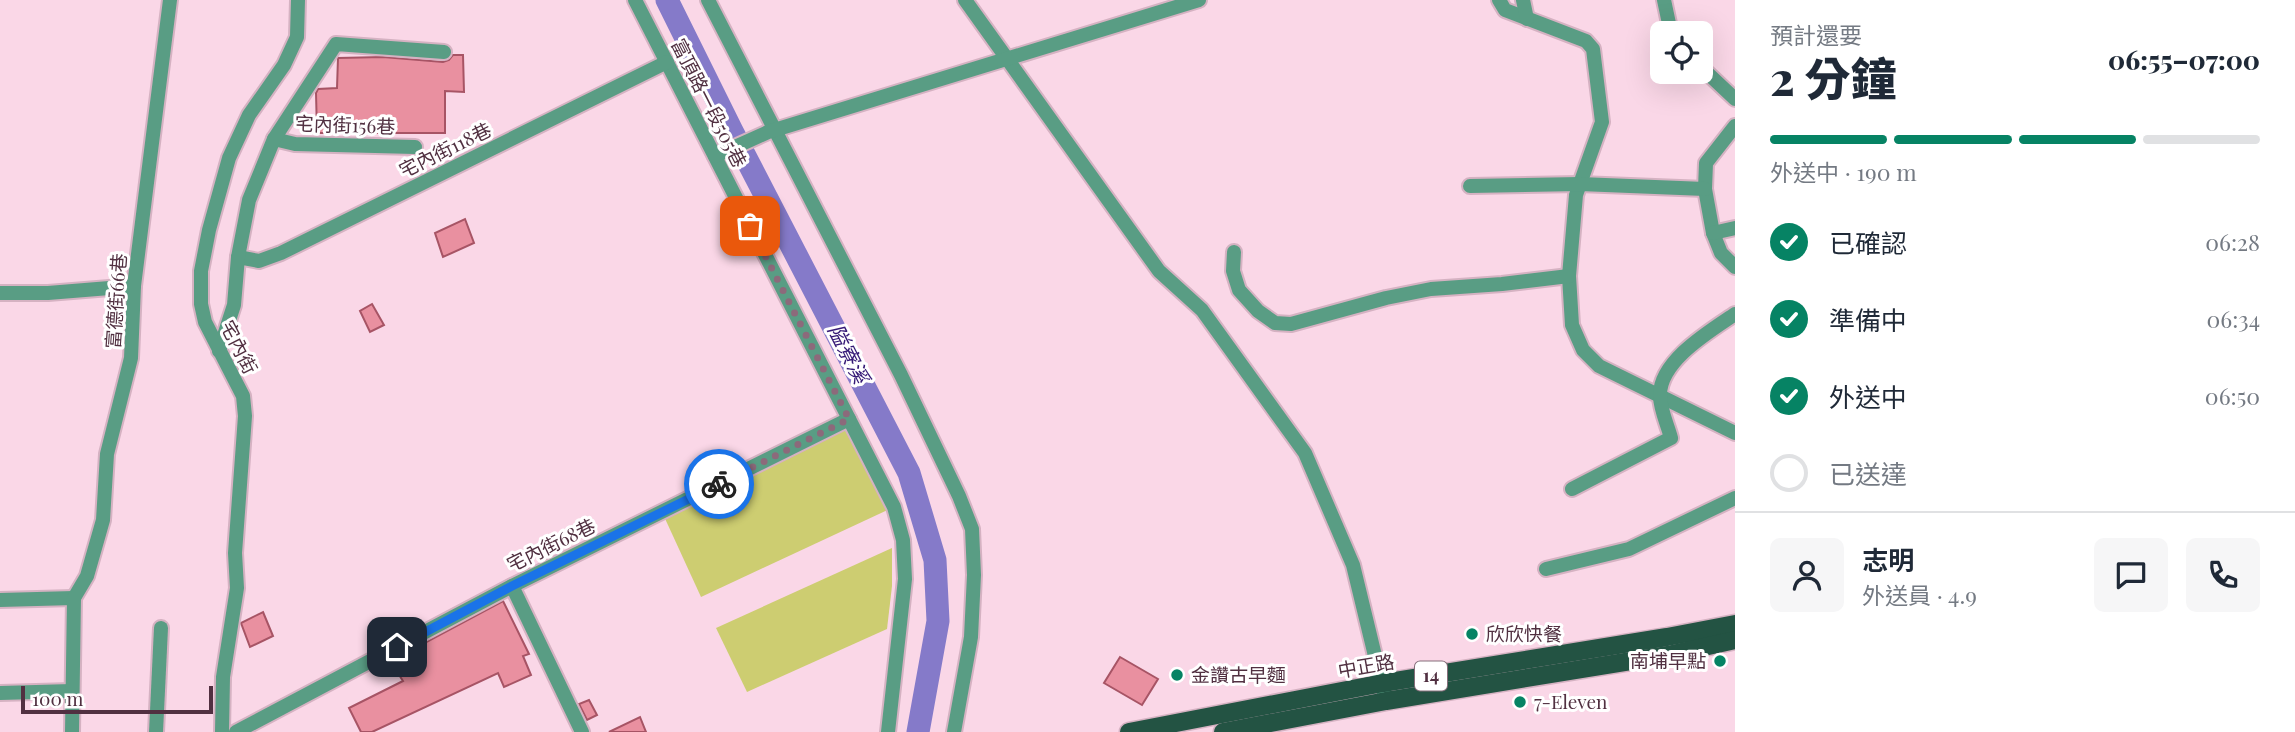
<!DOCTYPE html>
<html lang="zh-TW">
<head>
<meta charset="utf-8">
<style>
  :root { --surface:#fff; --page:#f6f6f7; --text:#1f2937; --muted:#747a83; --line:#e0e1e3; --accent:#068364 }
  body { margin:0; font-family:"Playfair Display","Noto Sans TC",serif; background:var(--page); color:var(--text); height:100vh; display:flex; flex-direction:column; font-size:26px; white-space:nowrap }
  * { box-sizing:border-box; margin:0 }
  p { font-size:23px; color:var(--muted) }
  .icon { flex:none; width:38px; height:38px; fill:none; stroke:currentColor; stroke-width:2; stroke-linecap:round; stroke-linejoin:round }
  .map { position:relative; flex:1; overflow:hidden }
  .drawer { display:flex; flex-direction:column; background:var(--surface); width:560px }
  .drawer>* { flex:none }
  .fabs { position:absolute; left:1650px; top:21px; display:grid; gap:14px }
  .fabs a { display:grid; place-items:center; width:63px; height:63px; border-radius:10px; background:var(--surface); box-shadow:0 7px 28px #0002; font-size:35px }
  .scale { position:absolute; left:21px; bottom:18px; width:192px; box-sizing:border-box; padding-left:7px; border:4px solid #513041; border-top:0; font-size:19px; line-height:24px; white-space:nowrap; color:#513041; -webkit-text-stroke:5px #fff; paint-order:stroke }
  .pin { position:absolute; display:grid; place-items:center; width:60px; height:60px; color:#fff; margin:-30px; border-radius:14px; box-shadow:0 4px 10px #0006 }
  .courier { position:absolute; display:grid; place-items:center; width:70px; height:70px; margin:-35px; border:5px solid #1a73e8; border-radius:50%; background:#fff; color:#222; box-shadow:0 2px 9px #0007 }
  .summary em { font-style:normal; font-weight:800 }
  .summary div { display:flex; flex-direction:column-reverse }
  .summary { display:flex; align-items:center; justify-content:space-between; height:119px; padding:0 35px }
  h1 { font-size:46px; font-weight:800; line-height:52px }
  .bar { display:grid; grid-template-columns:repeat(4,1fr); gap:10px 7px; align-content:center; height:84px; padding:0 35px }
  .bar i { height:9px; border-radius:5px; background:var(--line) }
  .bar .selected { background:var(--accent) }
  .bar p { grid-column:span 4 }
  .line { display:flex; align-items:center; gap:18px; padding:0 35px; border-top:2px solid var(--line) }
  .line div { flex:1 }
  .round { display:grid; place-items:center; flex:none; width:74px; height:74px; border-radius:10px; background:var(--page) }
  ol { padding:0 35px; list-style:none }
  li { display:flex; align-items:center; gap:21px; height:77px }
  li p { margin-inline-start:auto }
  li .icon { padding:7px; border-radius:50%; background:var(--accent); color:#fff; stroke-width:4 }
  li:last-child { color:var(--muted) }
  li i { width:38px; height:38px; border:4px solid var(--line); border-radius:50% }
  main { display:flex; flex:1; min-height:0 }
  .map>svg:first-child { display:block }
  .green { fill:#cdcd71 }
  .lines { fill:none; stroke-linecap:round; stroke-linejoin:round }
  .river { stroke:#857ac9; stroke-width:23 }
  .building { fill:#e990a0; stroke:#a75465; stroke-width:2 }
  .minor-casing { stroke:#d5b2c2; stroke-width:18 }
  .primary-casing { stroke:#d5b2c2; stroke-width:21 }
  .minor { stroke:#599d84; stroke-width:14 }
  .primary { stroke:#235343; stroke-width:18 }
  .done { stroke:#8c6a7b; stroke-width:7; stroke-dasharray:0 12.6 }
  .route { stroke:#1a73e8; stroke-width:9 }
  .poi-dot { fill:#068364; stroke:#fff; stroke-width:2.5 }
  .labels { text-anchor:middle; stroke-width:6; stroke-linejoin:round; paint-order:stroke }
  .shield { fill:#fff; stroke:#856e7a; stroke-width:2 }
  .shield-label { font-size:18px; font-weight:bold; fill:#513041 }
  .street-label { font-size:19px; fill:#513041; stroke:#fff }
  .poi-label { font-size:19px; fill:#513041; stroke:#fff; text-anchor:start }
  .water-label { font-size:21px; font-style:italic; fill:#351976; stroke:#fff }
</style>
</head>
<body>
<main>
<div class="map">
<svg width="1735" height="732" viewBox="0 0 1735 732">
  <rect width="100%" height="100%" fill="#fad7e7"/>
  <g class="green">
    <path d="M845 421 894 507 701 597 662 512Z"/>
    <path d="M892 548V586L887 629 747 692 716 628Z"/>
  </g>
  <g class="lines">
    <path class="river" d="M667 0 732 131 909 473 935 560 938 621 918 732"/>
  </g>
  <g class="building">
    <path d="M453 55H463L464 92 445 91V133H317L316 93 318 89 337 88 338 58 383 57 443 62 449 60Z"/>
    <path d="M465 219 474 243 443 257 435 233Z"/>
    <path d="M372 304 384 325 370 332 360 311Z"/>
    <path d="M503 601 529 654 523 656 531 675 504 687 498 673 372 732H361L349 708 403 681 394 667 404 661 402 655Z"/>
    <path d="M263 612 273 636 250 647 241 623Z"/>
    <path d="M1120 657 1158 679 1142 705 1104 683Z"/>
    <path d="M589 700 597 715 587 720 579 704Z"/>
    <path d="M640 717 646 732H609Z"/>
  </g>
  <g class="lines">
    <defs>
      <g id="minor">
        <path d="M635 0 894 507 903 540 905 579 888 732"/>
        <path d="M708 0 901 375 959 496 972 529 974 575 971 637 954 732"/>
        <path d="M965 0 1159 271 1202 310 1305 453 1353 565 1384 693"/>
        <path d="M1499 0 1505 10 1586 41 1593 49 1602 122 1576 195 1569 276 1572 325 1583 350 1599 366 1735 433"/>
        <path d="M1523 0 1527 19"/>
        <path d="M1664 0 1671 33"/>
        <path d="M1701 67 1735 99"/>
        <path d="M1735 126 1706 163 1705 189 1713 233 1721 253 1735 267"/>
        <path d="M274 139 295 144 415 147"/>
        <path d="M715 156 768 132 1199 0"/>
        <path d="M1470 186 1580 184 1705 189"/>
        <path d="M1713 233 1735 228"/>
        <path d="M1234 252 1233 271 1239 290 1258 311 1275 323 1291 324 1386 298 1431 289 1502 284 1569 276"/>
        <path d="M238 257 259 261 281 253 667 62"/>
        <path d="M0 293H48L134 286"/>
        <path d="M219 351 234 305 238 257 249 200 274 139 336 44 444 52"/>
        <path d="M1572 489 1671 438C1668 426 1660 409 1660 396 1659 361 1710 331 1735 314"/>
        <path d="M1546 569 1629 549 1735 498"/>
        <path d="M512 586 582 732"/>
        <path d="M0 600 74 598"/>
        <path d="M0 693 72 691"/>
        <path d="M72 732 74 598 87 576 103 520 107 454 131 358 134 286 170 0"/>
        <path d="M156 732 161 628"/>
        <path d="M222 732 223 677 237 588 235 553 245 416 243 396 205 322 201 304V271L209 230 229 158 249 115 284 65 297 37 298 0"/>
        <path d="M236 732 512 586 849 419"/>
      </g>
      <g id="primary">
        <path d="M1129 732 1383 683 1667 637 1735 624"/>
        <path d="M1223 732 1386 701 1668 655 1735 640"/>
      </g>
    </defs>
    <use href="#minor" class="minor-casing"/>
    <use href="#primary" class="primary-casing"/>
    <use href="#minor" class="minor"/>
    <use href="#primary" class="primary"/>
  </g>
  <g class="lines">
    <path class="done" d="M719 484 849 419 750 226"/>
    <path class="route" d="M397 647 512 586 719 484"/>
  </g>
  <g class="poi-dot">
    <circle cx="1472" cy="634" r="7"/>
    <circle cx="1720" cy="661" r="7"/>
    <circle cx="1177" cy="675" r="7"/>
    <circle cx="1520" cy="702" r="7"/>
  </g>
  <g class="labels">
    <rect class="shield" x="1415" y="661.5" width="32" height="29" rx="5"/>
    <g class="shield-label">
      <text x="1431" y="682">14</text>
    </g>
    <g class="street-label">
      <text transform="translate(709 103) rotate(63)" y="7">富頂路一段505巷</text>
      <text transform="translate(345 125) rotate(2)" y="7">宅內街156巷</text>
      <text transform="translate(445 150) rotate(-26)" y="7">宅內街118巷</text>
      <text transform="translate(116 301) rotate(-86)" y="7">富德街66巷</text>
      <text transform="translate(239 347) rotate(63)" y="7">宅內街</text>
      <text transform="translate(551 545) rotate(-26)" y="7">宅內街68巷</text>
      <text transform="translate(1366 666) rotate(-10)" y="7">中正路</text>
    </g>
    <g class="poi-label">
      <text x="1486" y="641">欣欣快餐</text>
      <text x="1706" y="668" text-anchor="end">南埔早點</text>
      <text x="1191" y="682">金讚古早麵</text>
      <text x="1534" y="709">7-Eleven</text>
    </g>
    <g class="water-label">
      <text transform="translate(848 354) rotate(63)" y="7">隘寮溪</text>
    </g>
  </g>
</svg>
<div class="fabs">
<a><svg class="icon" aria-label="locate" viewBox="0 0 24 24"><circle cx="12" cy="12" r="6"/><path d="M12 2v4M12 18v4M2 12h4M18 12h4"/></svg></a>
</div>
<div class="scale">100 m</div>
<div class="pin" style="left:750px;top:226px;background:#ea580c"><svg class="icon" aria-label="bag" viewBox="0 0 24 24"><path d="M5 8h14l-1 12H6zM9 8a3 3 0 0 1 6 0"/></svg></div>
<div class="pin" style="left:397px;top:647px;background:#1f2937"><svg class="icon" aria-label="home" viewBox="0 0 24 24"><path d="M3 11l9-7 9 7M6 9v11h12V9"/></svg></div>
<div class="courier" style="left:719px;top:484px"><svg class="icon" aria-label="bike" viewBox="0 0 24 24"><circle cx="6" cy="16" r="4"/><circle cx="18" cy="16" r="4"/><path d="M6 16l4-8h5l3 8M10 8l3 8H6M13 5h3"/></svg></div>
</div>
<section class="drawer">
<div class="summary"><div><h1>2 分鐘</h1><p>預計還要</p></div><em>06:55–07:00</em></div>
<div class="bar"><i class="selected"></i><i class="selected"></i><i class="selected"></i><i></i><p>外送中 · 190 m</p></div>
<ol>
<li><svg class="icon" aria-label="check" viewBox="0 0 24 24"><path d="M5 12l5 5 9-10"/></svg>已確認<p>06:28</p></li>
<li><svg class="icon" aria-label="check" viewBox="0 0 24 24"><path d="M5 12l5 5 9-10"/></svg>準備中<p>06:34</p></li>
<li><svg class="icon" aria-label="check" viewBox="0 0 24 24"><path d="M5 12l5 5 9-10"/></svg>外送中<p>06:50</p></li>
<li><i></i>已送達</li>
</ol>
<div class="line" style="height:126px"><a class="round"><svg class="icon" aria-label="person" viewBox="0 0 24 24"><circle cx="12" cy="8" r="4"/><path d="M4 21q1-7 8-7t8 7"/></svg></a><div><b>志明</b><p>外送員 · 4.9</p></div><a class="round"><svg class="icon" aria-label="chat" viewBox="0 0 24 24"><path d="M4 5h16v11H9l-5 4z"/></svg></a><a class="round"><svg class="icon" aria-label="phone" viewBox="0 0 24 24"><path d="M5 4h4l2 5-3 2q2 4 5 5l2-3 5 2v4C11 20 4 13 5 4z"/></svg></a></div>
</section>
</main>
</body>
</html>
